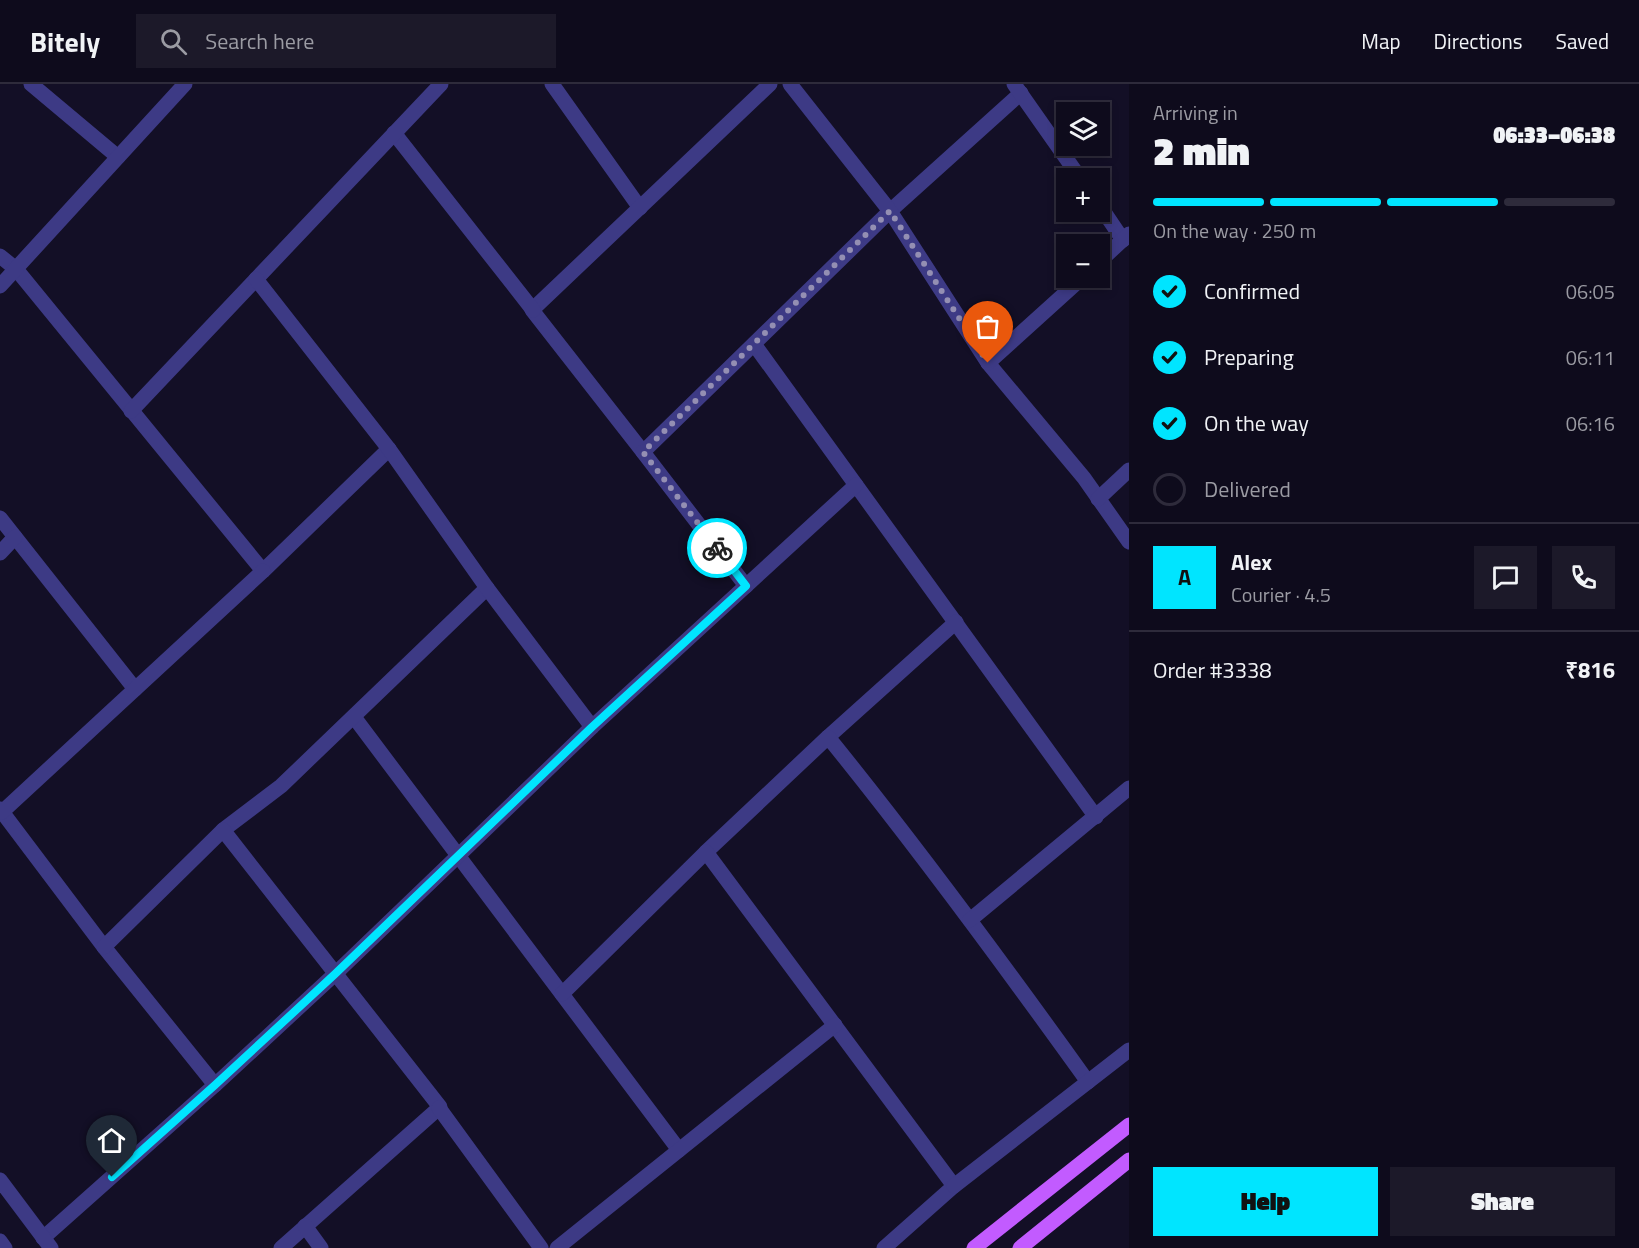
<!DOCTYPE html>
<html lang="en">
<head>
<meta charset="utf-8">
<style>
  :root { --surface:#0e0b1c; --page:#1c1929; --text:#f1f3f6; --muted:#9b9ba3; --line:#2e2b3b; --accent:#00e5ff }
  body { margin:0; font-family:"Titillium Web",sans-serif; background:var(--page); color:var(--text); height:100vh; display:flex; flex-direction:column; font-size:22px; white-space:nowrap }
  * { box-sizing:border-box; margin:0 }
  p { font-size:20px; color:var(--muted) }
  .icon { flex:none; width:33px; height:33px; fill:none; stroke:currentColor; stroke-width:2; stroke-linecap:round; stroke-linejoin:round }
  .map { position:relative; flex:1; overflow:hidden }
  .side { display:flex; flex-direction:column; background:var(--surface); width:510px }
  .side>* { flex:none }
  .controls { position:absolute; left:1056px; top:18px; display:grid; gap:12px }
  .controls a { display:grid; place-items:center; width:54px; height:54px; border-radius:0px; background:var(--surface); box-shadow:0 3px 9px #0003,0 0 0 2px var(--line); font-size:30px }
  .pin { position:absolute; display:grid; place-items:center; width:51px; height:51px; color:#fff; margin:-62px -26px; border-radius:50% 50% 50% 0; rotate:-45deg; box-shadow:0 0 6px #0007 }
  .pin .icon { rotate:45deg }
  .courier { position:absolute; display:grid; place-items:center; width:60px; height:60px; margin:-30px; border:4px solid #00e5ff; border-radius:50%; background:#fff; color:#222; box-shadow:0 2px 8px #0007 }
  .overview em { font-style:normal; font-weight:800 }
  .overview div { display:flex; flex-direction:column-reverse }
  .overview { display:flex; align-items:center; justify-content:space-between; height:102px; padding:0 24px }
  h1 { font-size:39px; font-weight:800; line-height:45px }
  .bar { display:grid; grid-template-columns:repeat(4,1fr); gap:9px 6px; align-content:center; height:72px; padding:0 24px }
  .bar i { height:8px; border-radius:4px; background:var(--line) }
  .bar .on { background:var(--accent) }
  .bar p { grid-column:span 4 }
  .line { display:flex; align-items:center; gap:15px; padding:0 24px; border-top:2px solid var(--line) }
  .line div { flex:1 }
  .round { display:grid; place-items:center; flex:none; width:63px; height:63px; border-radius:0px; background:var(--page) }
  ol { padding:0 24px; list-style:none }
  li { display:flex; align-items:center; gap:18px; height:66px }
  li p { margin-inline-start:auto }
  li .icon { padding:6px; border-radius:50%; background:var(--accent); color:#111; stroke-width:4 }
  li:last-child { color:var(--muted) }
  li i { width:33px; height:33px; border:3px solid var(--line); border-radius:50% }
  .cta { display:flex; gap:12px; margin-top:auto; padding:12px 24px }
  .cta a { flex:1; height:69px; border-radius:0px; background:var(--accent); color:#111; font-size:24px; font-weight:800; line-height:69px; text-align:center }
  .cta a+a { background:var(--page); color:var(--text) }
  header { display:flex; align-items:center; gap:36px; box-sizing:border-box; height:84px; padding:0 30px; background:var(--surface); border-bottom:2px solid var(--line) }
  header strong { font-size:28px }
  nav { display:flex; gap:33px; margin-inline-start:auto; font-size:21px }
  .search { width:420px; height:54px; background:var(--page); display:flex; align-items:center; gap:15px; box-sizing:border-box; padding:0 21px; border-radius:0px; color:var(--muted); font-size:22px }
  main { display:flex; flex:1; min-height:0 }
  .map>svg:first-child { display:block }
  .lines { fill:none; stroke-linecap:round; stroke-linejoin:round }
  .minor { stroke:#3d3a85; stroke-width:15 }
  .major { stroke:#c25bff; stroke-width:15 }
  .done { stroke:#948fb3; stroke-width:6; stroke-dasharray:0 10.8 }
  .route { stroke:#00e5ff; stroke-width:8 }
</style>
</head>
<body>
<header>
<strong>Bitely</strong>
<div class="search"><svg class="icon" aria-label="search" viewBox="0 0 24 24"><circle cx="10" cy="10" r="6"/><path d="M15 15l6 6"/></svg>Search here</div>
<nav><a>Map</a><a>Directions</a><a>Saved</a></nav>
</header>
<main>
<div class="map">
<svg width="1129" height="1164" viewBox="0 0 1129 1164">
  <rect width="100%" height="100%" fill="#130f26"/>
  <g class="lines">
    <g class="minor">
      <path d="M31 0 118 73"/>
      <path d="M552 0 640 124"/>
      <path d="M770 0 532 226 643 368 890 127 1021 9"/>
      <path d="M790 0 890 127 988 279 1084 394 1129 458"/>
      <path d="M1014 0 1080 94"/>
      <path d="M394 49 533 226"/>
      <path d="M1100 122 1123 156"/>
      <path d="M0 172 16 185 263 487 389 365"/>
      <path d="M1100 177 1129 150"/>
      <path d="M0 202 185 0"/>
      <path d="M754 260 1096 733"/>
      <path d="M988 279 1082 194"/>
      <path d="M131 327 441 0"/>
      <path d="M643 368 746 502"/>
      <path d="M1098 415 1129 386"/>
      <path d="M0 434 135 605"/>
      <path d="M0 469 15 453"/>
      <path d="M354 633 679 1066"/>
      <path d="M592 643 856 401"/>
      <path d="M828 653 956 538"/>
      <path d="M0 725 104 863 215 1001 43 1154"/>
      <path d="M2 728 263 487"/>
      <path d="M223 746 281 702 487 504"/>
      <path d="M706 768 828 653C919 765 1004 881 1088 998"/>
      <path d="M970 836 1129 704"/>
      <path d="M104 863 223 746 440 1023 281 1164"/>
      <path d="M562 910 706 768 954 1102 884 1164"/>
      <path d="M215 1001 335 890 592 643 487 504 389 365 256 195"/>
      <path d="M439 1024 541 1164"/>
      <path d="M0 1096 51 1164"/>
      <path d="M954 1102 1129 966"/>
      <path d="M305 1142 321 1164"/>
      <path d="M0 1157 5 1164"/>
      <path d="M557 1164 835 941"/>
    </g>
    <g class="major">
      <path d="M974 1164 1129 1041"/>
      <path d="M1020 1164 1129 1076"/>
    </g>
  </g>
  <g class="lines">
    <path class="done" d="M717 464 643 368 890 127 988 279"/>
    <path class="route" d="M112 1093 215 1001 335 890 592 643 746 502 717 464"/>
  </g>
</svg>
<div class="controls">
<a><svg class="icon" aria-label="layers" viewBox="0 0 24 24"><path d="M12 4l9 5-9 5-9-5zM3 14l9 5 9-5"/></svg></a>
<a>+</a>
<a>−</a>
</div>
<div class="pin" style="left:988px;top:279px;background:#ea580c"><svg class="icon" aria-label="bag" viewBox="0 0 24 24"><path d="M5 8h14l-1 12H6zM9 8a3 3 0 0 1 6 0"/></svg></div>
<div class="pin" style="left:112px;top:1093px;background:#1f2937"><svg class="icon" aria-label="home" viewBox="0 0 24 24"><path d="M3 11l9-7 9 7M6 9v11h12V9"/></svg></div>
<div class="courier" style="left:717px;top:464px"><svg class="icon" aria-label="bike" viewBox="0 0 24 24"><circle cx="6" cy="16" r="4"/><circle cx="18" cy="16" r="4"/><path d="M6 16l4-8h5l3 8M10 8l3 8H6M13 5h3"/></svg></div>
</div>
<section class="side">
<div class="overview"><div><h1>2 min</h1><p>Arriving in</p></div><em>06:33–06:38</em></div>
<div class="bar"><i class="on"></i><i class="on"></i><i class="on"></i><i></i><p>On the way · 250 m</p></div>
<ol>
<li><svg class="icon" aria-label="check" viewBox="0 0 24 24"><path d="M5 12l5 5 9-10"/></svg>Confirmed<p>06:05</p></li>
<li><svg class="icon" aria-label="check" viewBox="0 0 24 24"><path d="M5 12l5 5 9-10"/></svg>Preparing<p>06:11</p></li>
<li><svg class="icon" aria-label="check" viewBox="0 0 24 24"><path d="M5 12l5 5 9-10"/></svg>On the way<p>06:16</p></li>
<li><i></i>Delivered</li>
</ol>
<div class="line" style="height:108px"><b class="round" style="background:var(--accent);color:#111">A</b><div><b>Alex</b><p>Courier · 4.5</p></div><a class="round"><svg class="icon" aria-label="chat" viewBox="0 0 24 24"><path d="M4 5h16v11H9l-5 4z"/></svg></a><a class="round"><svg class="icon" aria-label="phone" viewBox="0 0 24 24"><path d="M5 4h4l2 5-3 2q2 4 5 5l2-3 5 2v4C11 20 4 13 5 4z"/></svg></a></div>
<div class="line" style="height:78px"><div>Order #3338</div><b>₹816</b></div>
<div class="cta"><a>Help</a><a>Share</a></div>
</section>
</main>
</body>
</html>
